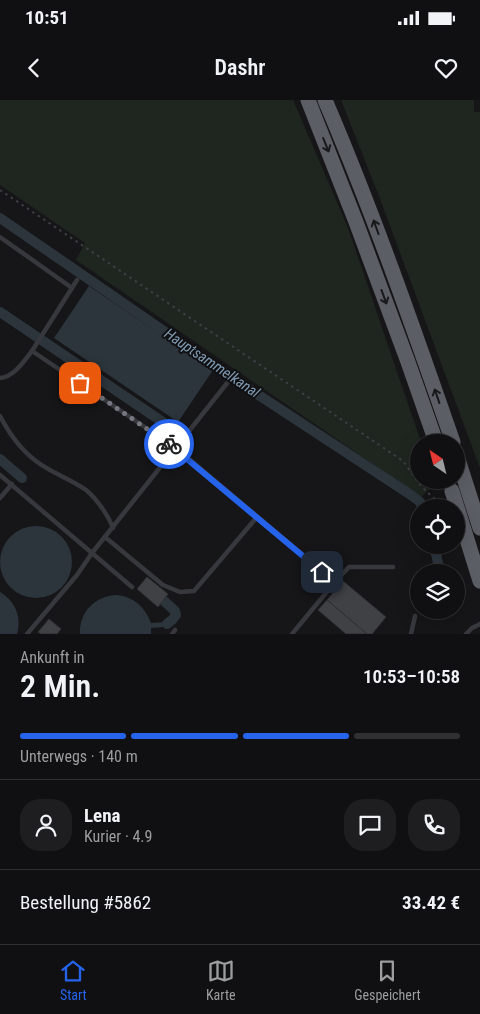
<!DOCTYPE html>
<html lang="de">
<head>
<meta charset="utf-8">
<style>
  :root { --surface:#101012; --page:#1e1e20; --text:#f1f3f6; --muted:#9c9d9f; --line:#303032; --accent:#2563eb }
  body { margin:0; font-family:"Roboto Condensed",sans-serif; background:var(--page); color:var(--text); height:100vh; display:flex; flex-direction:column; font-size:19px; white-space:nowrap }
  * { box-sizing:border-box; margin:0 }
  p { font-size:16px; color:var(--muted) }
  .icon { flex:none; width:28px; height:28px; fill:none; stroke:currentColor; stroke-width:2; stroke-linecap:round; stroke-linejoin:round }
  .map { position:relative; height:534px; overflow:hidden }
  .side { display:flex; flex-direction:column; background:var(--surface); flex:1 }
  .side>* { flex:none }
  .needle { width:32px; rotate:325deg }
  .fabs { position:absolute; left:410px; top:334px; display:grid; gap:10px }
  .fabs a { display:grid; place-items:center; width:55px; height:55px; border-radius:50%; background:var(--surface); box-shadow:0 5px 20px #0002,0 0 0 1px var(--line); font-size:25px }
  .pin { position:absolute; display:grid; place-items:center; width:42px; height:42px; color:#fff; margin:-21px; border-radius:10px; box-shadow:0 2px 8px #0006 }
  .courier { position:absolute; display:grid; place-items:center; width:50px; height:50px; margin:-25px; border:4px solid #2563eb; border-radius:50%; background:#fff; color:#222; box-shadow:0 1px 6px #0007 }
  .summary em { font-style:normal; font-weight:600 }
  .summary div { display:flex; flex-direction:column-reverse }
  .summary { display:flex; align-items:center; justify-content:space-between; height:85px; padding:0 20px }
  h1 { font-size:32px; font-weight:600; line-height:38px }
  .bar { display:grid; grid-template-columns:repeat(4,1fr); gap:8px 5px; align-content:center; height:60px; padding:0 20px }
  .bar i { height:6px; border-radius:4px; background:var(--line) }
  .bar .selected { background:var(--accent) }
  .bar p { grid-column:span 4 }
  .line { display:flex; align-items:center; gap:12px; padding:0 20px; border-top:1px solid var(--line) }
  .line div { flex:1 }
  .round { display:grid; place-items:center; flex:none; width:52px; height:52px; border-radius:20px; background:var(--page) }
  .status { display:flex; justify-content:space-between; align-items:center; height:35px; padding:0 25px; background:var(--surface); direction:ltr }
  .status svg { height:14px; fill:currentColor }
  header { display:flex; justify-content:space-between; align-items:center; height:65px; padding:0 20px; background:var(--surface); font-size:22px; font-weight:600 }
  .tabs { display:flex; justify-content:space-around; align-items:center; height:70px; border-top:1px solid var(--line); background:var(--surface); font-size:14px; color:var(--muted) }
  .tabs a { display:grid; justify-items:center; gap:2px }
  .tabs .selected { color:var(--accent) }
  .map>svg:first-child { display:block }
  .green { fill:#1e261f }
  .water { fill:#2c353c }
  .lines { fill:none; stroke-linecap:round; stroke-linejoin:round }
  .canal { stroke:#2c353c; stroke-width:10 }
  .building { fill:#404145; stroke:#303034 }
  .path { stroke:#3d3f44; stroke-width:2; stroke-dasharray:2.5 4; stroke-linecap:butt }
  .service { stroke:#37383d; stroke-width:4.5 }
  .trunk { stroke:#5b5e65; stroke-width:15 }
  .trunk-bridge { stroke:#5b5e65; stroke-width:15 }
  .oneway { stroke:#18191b }
  .done { stroke:#757880; stroke-width:5; stroke-dasharray:0 9 }
  .route { stroke:#2563eb; stroke-width:6 }
  .labels { text-anchor:middle; stroke-width:4; stroke-linejoin:round; paint-order:stroke }
  .water-label { font-size:15px; font-style:italic; fill:#7f9bb3; stroke:#111113 }
</style>
</head>
<body>
<div class="status"><b>10:51</b><svg viewBox="0 0 49 12"><path d="M0 12V9h3v3zM5 12V6h3v6zM10 12V3h3v9zM15 12V0h3v12zM26 1h20v11H26zM47 4h2v5h-2z"/></svg></div>
<header><svg class="icon" aria-label="back" viewBox="0 0 24 24"><path d="M15 5l-7 7 7 7"/></svg>Dashr<svg class="icon" aria-label="heart" viewBox="0 0 24 24"><path d="M12 20l-8-8c-3-5 5-10 8-4 3-6 11-1 8 4z"/></svg></header>
<div class="map">
<svg width="480" height="534" viewBox="0 0 480 534">
  <rect width="100%" height="100%" fill="#161618"/>
  <g class="green">
    <path d="M0 0H293L348 128 421 342H419V380H433L430 389 421 397 76 160 85 143 0 85Z"/>
    <path d="M341 0H474V12H480V368L379 96Z"/>
  </g>
  <g class="water">
    <path d="M89 186 213 270 178 322 54 238Z"/>
    <circle cx="36" cy="462" r="36"/>
    <path d="M0 492C15 501 22 517 17 534H0Z"/>
    <path d="M117 495C134 497 145 507 151 523L165 522 174 516 179 514 180 515C168 527 167 527 151 528V534H80C79 512 95 496 117 495Z"/>
  </g>
  <g class="lines">
    <g class="canal">
      <path d="M0 118 216 267 411 395 419 401 424 408"/>
      <path d="M0 212 173 329"/>
      <path d="M0 359 22 378"/>
      <path d="M434 445 440 472"/>
      <path d="M163 500 175 511 176 515 172 520 167 524"/>
    </g>
  </g>
  <g class="building">
    <path d="M147 477 168 494 158 507 137 489Z"/>
    <path d="M343 481 386 517 372 534H367L327 500Z"/>
    <path d="M327 500 367 534H346L318 510Z"/>
    <path d="M49 519 61 529 57 534H41L38 532Z"/>
  </g>
  <g class="lines">
    <path class="path" d="M0 90 403 361 421 386 442 406"/>
    <g class="service">
      <path d="M0 137 72 188"/>
      <path d="M77 180 32 251 176 348 335 482 349 467H393"/>
      <path d="M0 278C14 277 24 261 32 251"/>
      <path d="M0 316C9 333 21 350 36 361 51 373 71 379 86 390 97 399 108 415 113 428"/>
      <path d="M0 375 132 487"/>
      <path d="M0 398 12 384"/>
      <path d="M105 437 163 485 180 492 194 491 257 417"/>
      <path d="M27 534 77 475 92 453 228 282"/>
      <path d="M172 534 175 530"/>
      <path d="M292 534 335 482"/>
      <path d="M411 534 415 516"/>
      <path d="M466 534 472 528 480 524"/>
    </g>
    <g class="trunk">
      <path d="M308 0 356 122 408 262 436 342"/>
      <path d="M325 0C373 112 413 227 453 342"/>
      <path d="M456 353 480 428"/>
    </g>
    <path class="trunk-bridge" d="M452 391 480 481"/>
  </g>
  <defs><path id="oneway-shaft" d="M-6 0H5M1.5-3L5.5 0L1.5 3" fill="none" stroke-width="1.6" stroke-linecap="round" stroke-linejoin="round" transform="scale(1.25)"/></defs>
  <g class="oneway">
    <use href="#oneway-shaft" transform="translate(326 45) rotate(68)"/>
    <use href="#oneway-shaft" transform="translate(376 127) rotate(-110)"/>
    <use href="#oneway-shaft" transform="translate(384 197) rotate(70)"/>
    <use href="#oneway-shaft" transform="translate(437 296) rotate(-109)"/>
  </g>
  <g class="lines">
    <path class="done" d="M80 283 169 344"/>
    <path class="route" d="M169 344 322 472"/>
  </g>
  <g class="labels">
    <g class="water-label">
      <text transform="translate(212 263) rotate(34)" y="5">Hauptsammelkanal</text>
    </g>
  </g>
</svg>
<div class="fabs">
<a><svg class="needle" viewBox="-14 -14 28 28"><path d="M0-13l5 13h-10z" fill="#e53935"/><path d="M0 13l5-13h-10z" fill="#9c9d9f"/></svg></a>
<a><svg class="icon" aria-label="locate" viewBox="0 0 24 24"><circle cx="12" cy="12" r="6"/><path d="M12 2v4M12 18v4M2 12h4M18 12h4"/></svg></a>
<a><svg class="icon" aria-label="layers" viewBox="0 0 24 24"><path d="M12 4l9 5-9 5-9-5zM3 14l9 5 9-5"/></svg></a>
</div>
<div class="pin" style="left:80px;top:283px;background:#ea580c"><svg class="icon" aria-label="bag" viewBox="0 0 24 24"><path d="M5 8h14l-1 12H6zM9 8a3 3 0 0 1 6 0"/></svg></div>
<div class="pin" style="left:322px;top:472px;background:#1f2937"><svg class="icon" aria-label="home" viewBox="0 0 24 24"><path d="M3 11l9-7 9 7M6 9v11h12V9"/></svg></div>
<div class="courier" style="left:169px;top:344px"><svg class="icon" aria-label="bike" viewBox="0 0 24 24"><circle cx="6" cy="16" r="4"/><circle cx="18" cy="16" r="4"/><path d="M6 16l4-8h5l3 8M10 8l3 8H6M13 5h3"/></svg></div>
</div>
<section class="side">
<div class="summary"><div><h1>2 Min.</h1><p>Ankunft in</p></div><em>10:53–10:58</em></div>
<div class="bar"><i class="selected"></i><i class="selected"></i><i class="selected"></i><i></i><p>Unterwegs · 140 m</p></div>
<div class="line" style="height:90px"><a class="round"><svg class="icon" aria-label="person" viewBox="0 0 24 24"><circle cx="12" cy="8" r="4"/><path d="M4 21q1-7 8-7t8 7"/></svg></a><div><b>Lena</b><p>Kurier · 4.9</p></div><a class="round"><svg class="icon" aria-label="chat" viewBox="0 0 24 24"><path d="M4 5h16v11H9l-5 4z"/></svg></a><a class="round"><svg class="icon" aria-label="phone" viewBox="0 0 24 24"><path d="M5 4h4l2 5-3 2q2 4 5 5l2-3 5 2v4C11 20 4 13 5 4z"/></svg></a></div>
<div class="line" style="height:65px"><div>Bestellung #5862</div><b>33.42 €</b></div>
</section>
<nav class="tabs">
<a class="selected"><svg class="icon" aria-label="home" viewBox="0 0 24 24"><path d="M3 11l9-7 9 7M6 9v11h12V9"/></svg>Start</a>
<a><svg class="icon" aria-label="map" viewBox="0 0 24 24"><path d="M3 6l6-2 6 2 6-2v14l-6 2-6-2-6 2zM9 4v14M15 6v14"/></svg>Karte</a>
<a><svg class="icon" aria-label="saved" viewBox="0 0 24 24"><path d="M7 4h10v16l-5-4-5 4z"/></svg>Gespeichert</a>
</nav>
</body>
</html>
